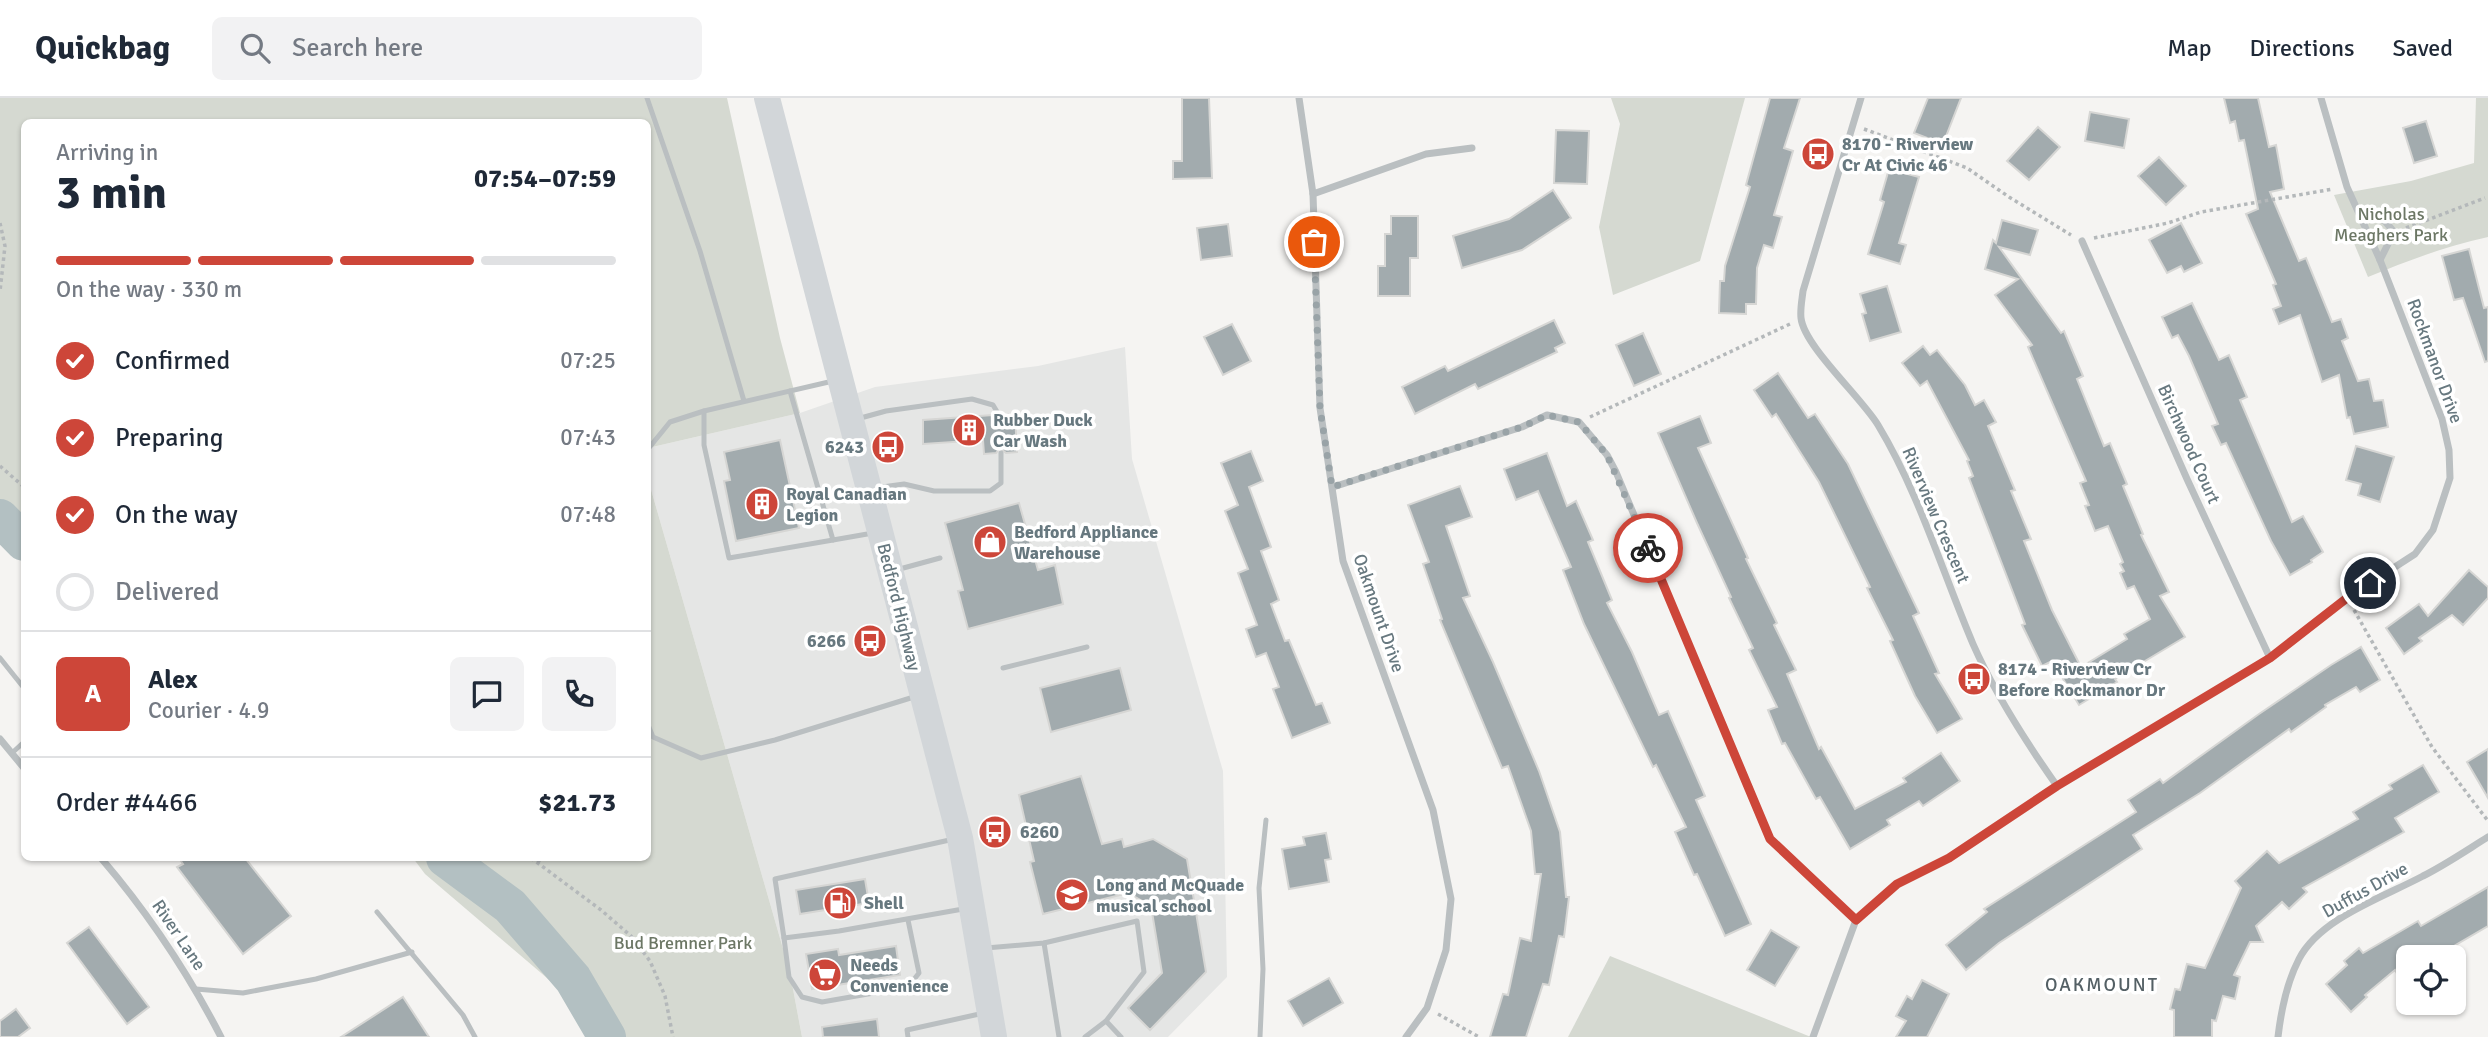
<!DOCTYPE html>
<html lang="en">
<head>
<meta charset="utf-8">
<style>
  :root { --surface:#fff; --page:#f2f2f3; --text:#1f2937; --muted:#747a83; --line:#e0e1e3; --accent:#cd4639 }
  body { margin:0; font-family:Signika,sans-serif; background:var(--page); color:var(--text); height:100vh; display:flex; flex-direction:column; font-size:26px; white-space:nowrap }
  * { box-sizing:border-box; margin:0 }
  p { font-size:23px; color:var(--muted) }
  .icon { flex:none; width:38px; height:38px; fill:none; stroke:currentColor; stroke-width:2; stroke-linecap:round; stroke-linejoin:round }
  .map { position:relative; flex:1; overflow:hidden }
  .details { position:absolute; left:21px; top:21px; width:630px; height:742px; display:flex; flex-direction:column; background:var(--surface); border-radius:10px; box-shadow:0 2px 5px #0004 }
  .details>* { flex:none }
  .fabs { position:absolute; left:2396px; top:847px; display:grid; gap:14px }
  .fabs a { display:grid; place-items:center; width:70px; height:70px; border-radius:10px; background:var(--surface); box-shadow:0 2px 5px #0004; font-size:35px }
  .pin { position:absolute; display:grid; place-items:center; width:60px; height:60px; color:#fff; margin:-30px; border:4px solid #fff; border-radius:50%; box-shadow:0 2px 7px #0007 }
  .courier { position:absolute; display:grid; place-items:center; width:70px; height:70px; margin:-35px; border:5px solid #cd4639; border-radius:50%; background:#fff; color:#222; box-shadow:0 2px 9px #0007 }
  .head em { font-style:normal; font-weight:700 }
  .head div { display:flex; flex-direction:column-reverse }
  .head { display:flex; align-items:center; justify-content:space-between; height:119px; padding:0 35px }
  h1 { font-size:46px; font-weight:700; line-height:52px }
  .bar { display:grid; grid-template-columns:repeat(4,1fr); gap:10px 7px; align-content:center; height:84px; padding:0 35px }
  .bar i { height:9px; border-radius:5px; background:var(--line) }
  .bar .selected { background:var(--accent) }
  .bar p { grid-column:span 4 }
  .line { display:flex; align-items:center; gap:18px; padding:0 35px; border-top:2px solid var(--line) }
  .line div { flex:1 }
  .round { display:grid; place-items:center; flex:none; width:74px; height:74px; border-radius:10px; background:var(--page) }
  ol { padding:0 35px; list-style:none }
  li { display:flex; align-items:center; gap:21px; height:77px }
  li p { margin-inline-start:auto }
  li .icon { padding:7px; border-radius:50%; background:var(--accent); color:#fff; stroke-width:4 }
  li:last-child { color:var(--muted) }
  li i { width:38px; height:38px; border:4px solid var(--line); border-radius:50% }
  header { display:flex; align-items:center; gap:42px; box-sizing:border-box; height:98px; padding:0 35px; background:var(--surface); border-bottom:2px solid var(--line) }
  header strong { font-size:33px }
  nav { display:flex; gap:38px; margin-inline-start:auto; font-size:24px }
  .search { width:490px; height:63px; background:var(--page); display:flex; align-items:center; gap:18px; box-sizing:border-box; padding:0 24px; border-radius:10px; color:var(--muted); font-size:26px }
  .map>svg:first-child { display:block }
  .built { fill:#e5e6e5 }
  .green { fill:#d5d9d1 }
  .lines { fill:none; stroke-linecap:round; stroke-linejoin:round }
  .river { stroke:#b3c0c2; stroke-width:38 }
  .building { fill:#a2abae; stroke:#d6d6d4; stroke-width:2 }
  .path { stroke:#b4b8ba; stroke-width:3.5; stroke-dasharray:3.5 3.5; stroke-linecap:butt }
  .lane { stroke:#babfc1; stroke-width:5 }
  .street { stroke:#babfc1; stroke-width:7 }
  .primary { stroke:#d2d6d9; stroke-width:26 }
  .done { stroke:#99a3a7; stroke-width:7; stroke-dasharray:0 12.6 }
  .route { stroke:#cd4639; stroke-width:9 }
  .labels { text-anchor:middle; stroke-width:7; stroke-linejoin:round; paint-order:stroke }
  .poi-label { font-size:18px; font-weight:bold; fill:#67787f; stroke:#fff; text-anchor:start }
  .park-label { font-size:18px; fill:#6c7765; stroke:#fff }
  .street-label { font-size:18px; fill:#67787f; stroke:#fff }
  .neighbourhood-label { font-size:19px; letter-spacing:2px; fill:#546065; stroke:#fff }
</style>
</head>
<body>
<header>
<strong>Quickbag</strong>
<div class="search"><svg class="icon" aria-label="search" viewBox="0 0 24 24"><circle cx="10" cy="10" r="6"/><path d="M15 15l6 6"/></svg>Search here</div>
<nav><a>Map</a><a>Directions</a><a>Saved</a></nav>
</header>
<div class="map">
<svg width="2488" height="939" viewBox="0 0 2488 939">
  <rect width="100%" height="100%" fill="#f5f4f2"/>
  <path class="built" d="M1125 249 1132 361 1223 673 1227 879 1168 939H802L790 875 648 381V350L800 315 875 289 1038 268Z"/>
  <g class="green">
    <path d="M0 0H727L780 240 800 315 648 350V24H24V462L0 439Z"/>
    <path d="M1611 0H1745L1700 163 1613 197 1599 129 1620 26Z"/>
    <path d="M2476 0H2488V139C2446 148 2407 163 2368 179L2334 97 2411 83 2474 65Z"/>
    <path d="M648 381 790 875 802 939H597L561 892 425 776 413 760H648Z"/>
    <path d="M1610 858 1811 939H1568Z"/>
  </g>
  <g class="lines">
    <g class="river">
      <path d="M0 420 24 444"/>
      <path d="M445 760 510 808 573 881 607 939"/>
    </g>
  </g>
  <g class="building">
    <path d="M1182 0H1209L1212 80 1173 81V63H1182Z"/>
    <path d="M1770 0H1800L1784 50 1793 53 1774 117 1782 119 1773 150 1764 147 1757 170 1756 206H1746V216L1719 215 1720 183H1724L1725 168 1750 89 1746 87Z"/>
    <path d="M1928 0H1961L1943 46 1914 35Z"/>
    <path d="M2224 0H2258L2269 49 2276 47 2284 91 2270 94 2299 163 2306 160 2332 224 2341 221 2348 240 2342 243 2358 283 2369 281 2374 303 2383 302 2388 329 2354 336 2350 319 2347 320 2339 277 2322 284 2300 217 2279 226 2273 211 2281 208 2273 187 2276 186 2246 116 2258 111 2244 42 2239 43 2235 23 2230 25Z"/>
    <path d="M2090 14 2129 21 2124 50 2085 43Z"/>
    <path d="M2426 23 2437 58 2414 65 2403 30Z"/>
    <path d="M2038 29 2060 49 2029 82 2007 63Z"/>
    <path d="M1556 32 1589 33 1587 86 1554 85Z"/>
    <path d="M2159 59 2186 88 2166 107 2138 78Z"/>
    <path d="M1889 71 1919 79 1899 145 1906 147 1900 166 1868 156 1884 104 1880 102Z"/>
    <path d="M1553 92 1571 120 1522 152 1462 170 1453 138 1509 121Z"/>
    <path d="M1391 118H1418V160H1410V198H1378V168H1385V136H1391Z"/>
    <path d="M2002 122 2038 132 2030 157 1999 149 2061 235 2064 233 2083 278 2077 281 2104 348 2110 345 2127 386 2123 388 2143 436 2141 437 2169 494 2160 498 2185 539 2115 581 2117 584 2079 607 2052 563 2042 568 2022 527 2025 526 1969 380 1973 378 1967 363 1969 362 1927 283 1920 288 1902 265 1923 248 1930 257 1937 252 1965 287 1975 307 1984 302 1996 324 1988 328 2015 392 2011 393 2031 441 2024 443 2052 512 2081 569 2127 541 2124 536 2150 521 2134 488 2127 491 2120 475 2124 473 2120 466 2123 464 2108 428 2095 433 2085 408 2089 407 2080 385 2086 383 2028 249 2032 247 1995 197 2018 181 1985 171 1993 142 1996 145Z"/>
    <path d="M2181 125 2202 165 2184 174 2181 168 2167 175 2149 142Z"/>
    <path d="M1228 126 1232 158 1201 162 1197 130Z"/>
    <path d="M2469 151 2484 210 2488 209V263L2485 264 2463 200 2454 202 2442 158Z"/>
    <path d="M1887 188 1901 234 1870 243 1862 216 1866 215 1860 196Z"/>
    <path d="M2192 205 2219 262 2229 257 2247 299 2240 302 2292 424 2303 418 2323 454 2311 462 2312 464 2290 477 2271 443 2226 345 2221 347 2212 328 2218 326 2189 258 2178 237 2172 240 2162 219Z"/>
    <path d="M1554 222 1565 245 1555 250 1557 254 1478 291 1475 286 1415 316 1402 289 1445 268 1448 273Z"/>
    <path d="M1232 226 1251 263 1223 277 1204 239Z"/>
    <path d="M1643 235 1661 276 1634 288 1616 247Z"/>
    <path d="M1778 275 1808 320 1815 316 1848 366 1919 515 1913 518 1939 575 1935 576 1962 621 1937 635 1915 598 1890 543 1893 542 1867 490 1870 489 1819 384 1776 316 1772 319 1754 292Z"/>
    <path d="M1015 316 1017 354 1006 355 1000 350 996 355 984 356 983 342 923 346V322L993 317 1000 322 1004 317Z"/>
    <path d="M1700 318 1711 345 1698 350 1748 460 1746 461 1777 525 1774 527 1796 572 1787 576 1819 651 1821 649 1855 711 1906 684 1903 680 1941 655 1960 683 1923 708 1919 703 1887 722 1890 727 1850 751 1820 699 1816 701 1785 645 1782 646 1768 612 1777 609 1749 552 1753 550 1729 500 1731 499 1697 425 1658 335Z"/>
    <path d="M780 342 799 430 736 443 724 383 730 382 724 354Z"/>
    <path d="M2356 348 2394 359 2380 404 2358 397 2361 386 2346 382Z"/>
    <path d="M1251 353 1263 383 1249 389 1271 449 1261 453 1279 502 1271 506 1285 543 1289 542 1316 607 1322 605 1330 625 1292 640 1273 591 1279 589 1266 555 1256 559 1246 531 1257 527 1238 475 1248 471 1225 413 1238 407 1221 365Z"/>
    <path d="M1547 355 1567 408 1576 403 1593 442 1588 444 1612 502 1607 505 1632 554 1659 617 1668 613 1705 698 1696 702 1751 826 1725 838 1697 776 1694 777 1675 734 1686 729 1656 667 1653 669 1584 526 1563 472 1571 469 1538 393 1516 402 1504 371Z"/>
    <path d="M1460 388 1472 419 1446 428 1470 498 1463 500 1493 564 1539 673 1560 734 1566 799H1569L1564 839 1559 838 1549 887 1543 886 1526 939H1490L1503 896 1508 897 1520 840 1531 843 1541 776H1535L1531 733 1508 668 1502 670 1440 522 1442 521 1423 466 1429 464 1408 407Z"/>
    <path d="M1019 405 1038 472 1055 467 1063 506 968 531 958 493 963 492 945 425Z"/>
    <path d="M2469 472 2488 489V500L2463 527 2452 517 2419 540 2422 543 2404 556 2386 530 2419 506 2428 518Z"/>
    <path d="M2361 549 2380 582 2360 594 2356 589 2325 607 2326 609 2291 634 2289 631 2200 695 2133 737 2142 751 1999 845 1966 872 1946 847 1987 814 1984 811 2136 714 2128 702 2160 681 2163 685 2259 616 2331 567Z"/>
    <path d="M1120 570 1131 612 1051 634 1040 590Z"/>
    <path d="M2488 651V700L2467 664Z"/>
    <path d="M2423 667 2439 694 2395 720 2404 734 2303 790 2307 794 2289 811 2282 804 2256 828 2263 844H2250L2234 877 2240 879 2235 901 2223 898 2216 923 2212 922V939H2174V912L2170 911 2175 891 2180 892 2187 866 2205 870 2241 790 2235 783 2267 753 2279 765 2358 721 2353 714 2392 691 2389 687Z"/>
    <path d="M1081 678 1102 746 1122 741 1124 749 1153 741 1187 761 1206 874 1150 932 1128 910 1162 875 1151 808 1128 795 1043 816 1030 764 1034 763 1019 697Z"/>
    <path d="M1326 735 1331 761 1325 762 1329 784 1289 791 1282 751 1305 747 1303 739Z"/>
    <path d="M179 760H245L291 818 243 856 177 769 183 766Z"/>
    <path d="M865 781 869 805 800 816 796 792Z"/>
    <path d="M2488 789V828L2435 859H2408V894L2395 872 2365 897 2367 899 2351 914 2326 886 2347 867 2344 863 2359 850 2363 855 2418 823 2421 828Z"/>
    <path d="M89 829 149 909 127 926 67 845Z"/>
    <path d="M1771 832 1799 849 1775 888 1747 872Z"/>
    <path d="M896 848 900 877 812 891 806 856 838 851 839 857Z"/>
    <path d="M1329 880 1343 905 1303 928 1288 903Z"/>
    <path d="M1922 882 1949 896 1927 939H1896L1906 923 1896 918 1907 898 1912 901Z"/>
    <path d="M403 899 429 939H341Z"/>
    <path d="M16 911 30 930 18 939H0V923Z"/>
    <path d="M877 921 879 939H823L822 929Z"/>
  </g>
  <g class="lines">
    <g class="path">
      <path d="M1864 31 1967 70 2009 99 2071 137"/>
      <path d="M0 125 5 148 0 193"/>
      <path d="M2406 130 2485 100"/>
      <path d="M2094 140 2168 125 2201 114 2333 91"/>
      <path d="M1590 319 1790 226"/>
      <path d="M0 368 24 389"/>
      <path d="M2354 512 2432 649 2488 723"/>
      <path d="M531 760 601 812 631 838 650 863 665 898 673 939"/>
      <path d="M537 764 543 760"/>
      <path d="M1438 916 1479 939"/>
    </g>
    <g class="lane">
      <path d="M647 0 700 153 744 303"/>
      <path d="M790 293 833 442 873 435"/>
      <path d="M704 313V347L729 460 833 442"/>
      <path d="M857 321 886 313 972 301 993 307 999 317"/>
      <path d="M648 351 670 324 704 313 833 283"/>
      <path d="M875 390 904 386 934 393H990L1001 385V355"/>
      <path d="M896 472 940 460"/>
      <path d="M0 560 24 590"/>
      <path d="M1003 570 1087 549"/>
      <path d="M648 627 653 639 701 660 775 642 917 598"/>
      <path d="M12 655 24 644"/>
      <path d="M954 741 775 781 784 840 839 833 963 811"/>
      <path d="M377 814 463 917 475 939"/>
      <path d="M784 840 789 879 802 899 822 904 908 889 919 875 908 822"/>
      <path d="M1044 845 1059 939"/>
      <path d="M986 850 1044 845 1137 823 1144 874 1106 923 1085 939"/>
      <path d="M196 891 243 895 316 881 412 854"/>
      <path d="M1106 923 1121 939"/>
      <path d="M908 939 907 932 984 915"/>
      <path d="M1260 939 1263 871 1259 790 1266 722"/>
    </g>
    <g class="street">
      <path d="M1299 0 1313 96 1320 310 1343 463 1433 712 1451 801 1446 852 1427 910 1406 939"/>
      <path d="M1861 0 1803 193C1802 202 1800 211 1801 220 1804 248 1861 299 1878 327 1919 395 1942 473 1973 546 1995 596 2026 644 2057 688"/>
      <path d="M1313 96 1426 56 1472 50"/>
      <path d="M2362 120 2384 122 2394 134 2380 162"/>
      <path d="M2082 143 2187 381 2270 560"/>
      <path d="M1333 389 1522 329 1547 317 1579 324 1607 357 1616 374 1770 741 1856 822"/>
      <path d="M0 641 24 670"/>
      <path d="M101 760C149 816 187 873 221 939"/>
      <path d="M1813 939 1856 822 1897 786 1949 760 2057 688 2270 560 2347 500 2415 456 2433 432 2450 380 2449 352 2442 321 2380 162 2347 89 2321 0"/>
      <path d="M2278 939C2281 913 2287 884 2299 861 2320 820 2384 799 2423 778 2445 767 2467 752 2488 739"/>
    </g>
    <path class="primary" d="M767 0 960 740 994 939"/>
  </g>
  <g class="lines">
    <path class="done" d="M1314 144 1320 310 1332 389 1522 329 1547 317 1579 324 1607 357 1648 450"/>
    <path class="route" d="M1648 450 1770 741 1856 822 1897 786 1949 760 2057 688 2270 560 2347 500 2370 485"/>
  </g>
  <defs>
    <symbol id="bus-disc" viewBox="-11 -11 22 22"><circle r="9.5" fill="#cd4639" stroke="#fff"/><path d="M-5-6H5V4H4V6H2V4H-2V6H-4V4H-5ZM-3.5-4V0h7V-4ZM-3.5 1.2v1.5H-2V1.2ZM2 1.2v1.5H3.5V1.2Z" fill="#fff"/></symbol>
    <symbol id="building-disc" viewBox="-11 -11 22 22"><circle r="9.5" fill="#cd4639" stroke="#fff"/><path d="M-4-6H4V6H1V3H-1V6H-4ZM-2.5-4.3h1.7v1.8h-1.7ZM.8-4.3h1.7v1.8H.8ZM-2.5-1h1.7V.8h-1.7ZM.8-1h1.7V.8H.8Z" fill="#fff"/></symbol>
    <symbol id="shop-disc" viewBox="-11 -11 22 22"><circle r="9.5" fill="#cd4639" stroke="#fff"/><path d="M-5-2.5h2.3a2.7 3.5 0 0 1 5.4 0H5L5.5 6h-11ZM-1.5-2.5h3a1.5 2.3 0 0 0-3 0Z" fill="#fff"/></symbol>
    <symbol id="school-disc" viewBox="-11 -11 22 22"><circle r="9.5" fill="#cd4639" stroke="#fff"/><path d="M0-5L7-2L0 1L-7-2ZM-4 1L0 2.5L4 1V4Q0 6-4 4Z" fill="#fff"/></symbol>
    <symbol id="fuel-disc" viewBox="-11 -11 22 22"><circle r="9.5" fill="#cd4639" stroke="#fff"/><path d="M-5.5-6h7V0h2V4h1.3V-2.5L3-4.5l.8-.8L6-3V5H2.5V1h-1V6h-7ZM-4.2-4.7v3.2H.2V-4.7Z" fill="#fff"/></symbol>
    <symbol id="supermarket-disc" viewBox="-11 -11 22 22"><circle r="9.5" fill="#cd4639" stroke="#fff"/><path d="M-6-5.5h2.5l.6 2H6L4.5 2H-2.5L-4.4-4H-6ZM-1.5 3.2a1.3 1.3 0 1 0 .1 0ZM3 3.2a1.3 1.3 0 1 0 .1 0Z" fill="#fff"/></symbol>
  </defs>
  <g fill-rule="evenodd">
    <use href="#bus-disc" x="1799" y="37" width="38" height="38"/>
    <use href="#building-disc" x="950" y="313" width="38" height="38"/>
    <use href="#bus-disc" x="869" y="330" width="38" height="38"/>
    <use href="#building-disc" x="743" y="387" width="38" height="38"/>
    <use href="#shop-disc" x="971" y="425" width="38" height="38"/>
    <use href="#bus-disc" x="851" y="524" width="38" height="38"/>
    <use href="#bus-disc" x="1955" y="562" width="38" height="38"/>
    <use href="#bus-disc" x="976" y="715" width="38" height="38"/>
    <use href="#school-disc" x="1053" y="778" width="38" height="38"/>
    <use href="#fuel-disc" x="821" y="786" width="38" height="38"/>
    <use href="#supermarket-disc" x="806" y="858" width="38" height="38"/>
  </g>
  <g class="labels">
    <g class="poi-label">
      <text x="1842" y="52">8170 - Riverview<tspan x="1842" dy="21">Cr At Civic 46</tspan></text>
      <text x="993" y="328">Rubber Duck<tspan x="993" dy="21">Car Wash</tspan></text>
      <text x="864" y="355" text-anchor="end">6243</text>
      <text x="786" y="402">Royal Canadian<tspan x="786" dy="21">Legion</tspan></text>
      <text x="1014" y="440">Bedford Appliance<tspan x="1014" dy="21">Warehouse</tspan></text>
      <text x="846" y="549" text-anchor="end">6266</text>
      <text x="1998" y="577">8174 - Riverview Cr<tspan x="1998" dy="21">Before Rockmanor Dr</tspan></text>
      <text x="1020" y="740">6260</text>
      <text x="1096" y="793">Long and McQuade<tspan x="1096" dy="21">musical school</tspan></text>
      <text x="864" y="811">Shell</text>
      <text x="850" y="873">Needs<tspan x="850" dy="21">Convenience</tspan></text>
    </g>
    <g class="park-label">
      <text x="2391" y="122">Nicholas<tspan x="2391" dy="21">Meaghers Park</tspan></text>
      <text x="683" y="851">Bud Bremner Park</text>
    </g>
    <g class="street-label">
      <text transform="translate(2435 263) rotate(70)" y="6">Rockmanor Drive</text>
      <text transform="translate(2189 346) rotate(66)" y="6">Birchwood Court</text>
      <text transform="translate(1936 417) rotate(67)" y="6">Riverview Crescent</text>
      <text transform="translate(899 509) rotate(76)" y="6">Bedford Highway</text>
      <text transform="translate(1379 515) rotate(71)" y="6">Oakmount Drive</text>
      <text transform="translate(2365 792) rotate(-29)" y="6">Duffus Drive</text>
      <text transform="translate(179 837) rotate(56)" y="6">River Lane</text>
    </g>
    <g class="neighbourhood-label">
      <text x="2102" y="893">OAKMOUNT</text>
    </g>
  </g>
</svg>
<div class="fabs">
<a><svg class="icon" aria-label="locate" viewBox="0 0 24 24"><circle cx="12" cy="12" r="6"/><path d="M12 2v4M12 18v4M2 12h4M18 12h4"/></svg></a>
</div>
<div class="pin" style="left:1314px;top:144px;background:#ea580c"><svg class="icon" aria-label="bag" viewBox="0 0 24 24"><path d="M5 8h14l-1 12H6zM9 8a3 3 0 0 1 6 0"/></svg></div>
<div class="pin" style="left:2370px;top:485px;background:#1f2937"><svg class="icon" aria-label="home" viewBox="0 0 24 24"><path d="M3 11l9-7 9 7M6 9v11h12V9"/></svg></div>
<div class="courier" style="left:1648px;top:450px"><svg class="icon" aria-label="bike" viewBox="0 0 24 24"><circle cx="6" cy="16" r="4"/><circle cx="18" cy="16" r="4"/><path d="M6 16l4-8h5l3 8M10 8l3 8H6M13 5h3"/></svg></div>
<section class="details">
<div class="head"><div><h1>3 min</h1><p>Arriving in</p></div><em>07:54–07:59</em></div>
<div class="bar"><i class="selected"></i><i class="selected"></i><i class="selected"></i><i></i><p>On the way · 330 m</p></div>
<ol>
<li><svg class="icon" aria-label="check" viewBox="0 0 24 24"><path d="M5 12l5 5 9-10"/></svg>Confirmed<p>07:25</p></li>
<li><svg class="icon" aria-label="check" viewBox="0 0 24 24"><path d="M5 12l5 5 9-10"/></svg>Preparing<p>07:43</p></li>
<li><svg class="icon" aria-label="check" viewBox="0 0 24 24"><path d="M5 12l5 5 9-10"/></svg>On the way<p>07:48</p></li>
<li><i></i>Delivered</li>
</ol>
<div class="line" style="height:126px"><b class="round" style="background:var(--accent);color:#fff">A</b><div><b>Alex</b><p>Courier · 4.9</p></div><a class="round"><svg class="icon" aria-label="chat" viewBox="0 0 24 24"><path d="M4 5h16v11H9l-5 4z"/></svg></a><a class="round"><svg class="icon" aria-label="phone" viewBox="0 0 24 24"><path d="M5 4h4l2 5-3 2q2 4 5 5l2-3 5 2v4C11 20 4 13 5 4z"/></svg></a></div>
<div class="line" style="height:91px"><div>Order #4466</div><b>$21.73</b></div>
</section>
</div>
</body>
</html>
